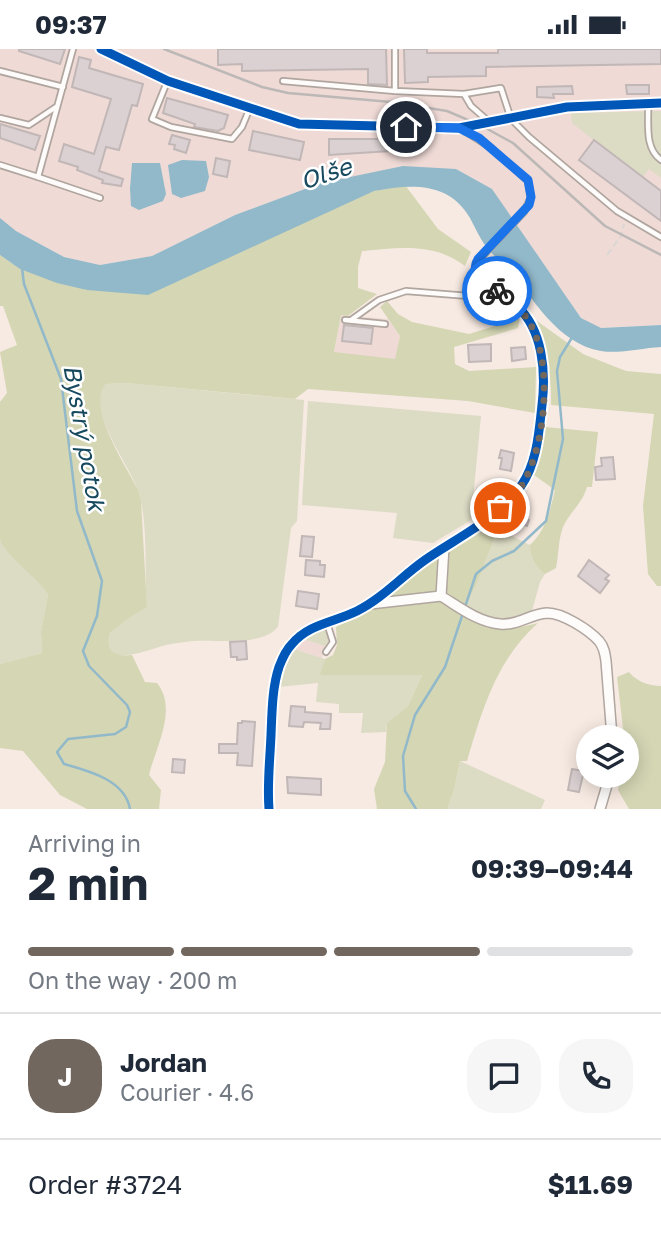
<!DOCTYPE html>
<html lang="en">
<head>
<meta charset="utf-8">
<style>
  :root { --surface:#fff; --page:#f6f6f7; --text:#1f2937; --muted:#747a83; --line:#e0e1e3; --accent:#71675f }
  body { margin:0; font-family:"Golos Text",sans-serif; background:var(--page); color:var(--text); height:100vh; display:flex; flex-direction:column; font-size:26px; white-space:nowrap }
  * { box-sizing:border-box; margin:0 }
  p { font-size:23px; color:var(--muted) }
  .icon { flex:none; width:38px; height:38px; fill:none; stroke:currentColor; stroke-width:2; stroke-linecap:round; stroke-linejoin:round }
  .map { position:relative; height:760px; overflow:hidden }
  .details { display:flex; flex-direction:column; background:var(--surface); flex:1 }
  .details>* { flex:none }
  .controls { position:absolute; left:576px; top:676px; display:grid; gap:14px }
  .controls a { display:grid; place-items:center; width:63px; height:63px; border-radius:50%; background:var(--surface); box-shadow:0 4px 18px #0003; font-size:35px }
  .pin { position:absolute; display:grid; place-items:center; width:60px; height:60px; color:#fff; margin:-30px; border:4px solid #fff; border-radius:50%; box-shadow:0 2px 7px #0007 }
  .courier { position:absolute; display:grid; place-items:center; width:70px; height:70px; margin:-35px; border:5px solid #1a73e8; border-radius:50%; background:#fff; color:#222; box-shadow:0 2px 9px #0007 }
  .head em { font-style:normal; font-weight:700 }
  .head div { display:flex; flex-direction:column-reverse }
  .head { display:flex; align-items:center; justify-content:space-between; height:119px; padding:0 28px }
  h1 { font-size:46px; font-weight:700; line-height:52px }
  .bar { display:grid; grid-template-columns:repeat(4,1fr); gap:10px 7px; align-content:center; height:84px; padding:0 28px }
  .bar i { height:9px; border-radius:5px; background:var(--line) }
  .bar .active { background:var(--accent) }
  .bar p { grid-column:span 4 }
  .line { display:flex; align-items:center; gap:18px; padding:0 28px; border-top:2px solid var(--line) }
  .line div { flex:1 }
  .round { display:grid; place-items:center; flex:none; width:74px; height:74px; border-radius:28px; background:var(--page) }
  .status { display:flex; justify-content:space-between; align-items:center; height:49px; padding:0 35px; background:var(--surface); direction:ltr }
  .status svg { height:19px; fill:currentColor }
  .map>svg:first-child { display:block }
  .industrial { fill:#efdad6 }
  .green { fill:#dcdbc4 }
  .forest { fill:#d4d6b4 }
  .water { fill:#92b9ca }
  .lines { fill:none; stroke-linecap:round; stroke-linejoin:round }
  .stream { stroke:#92b9ca; stroke-width:2.5 }
  .building { fill:#dbd1d2; stroke:#c1b7b7; stroke-width:2 }
  .lane-casing { stroke:#b0a69f; stroke-width:8 }
  .street-casing { stroke:#b0a69f; stroke-width:12 }
  .path { stroke:#dbd7d5; stroke-width:2; stroke-dasharray:7 3.5; stroke-linecap:butt }
  .lane { stroke:#fefcfb; stroke-width:4.5 }
  .street { stroke:#fefcfb; stroke-width:9 }
  .rail { stroke:#bcb8b6; stroke-width:2.5 }
  .cycleway-casing { stroke:#fff; stroke-width:13 }
  .cycleway { stroke:#0057b8; stroke-width:9 }
  .done { stroke:#71675f; stroke-width:7; stroke-dasharray:0 12.6 }
  .route { stroke:#1a73e8; stroke-width:9 }
  .labels { text-anchor:middle; stroke-width:5; stroke-linejoin:round; paint-order:stroke }
  .water-label { font-size:24px; font-style:italic; fill:#184a5f; stroke:#fff }
</style>
</head>
<body>
<div class="status"><b>09:37</b><svg viewBox="0 0 49 12"><path d="M0 12V9h3v3zM5 12V6h3v6zM10 12V3h3v9zM15 12V0h3v12zM26 1h20v11H26zM47 4h2v5h-2z"/></svg></div>
<div class="map">
<svg width="661" height="760" viewBox="0 0 661 760">
  <rect width="100%" height="100%" fill="#f7eae2"/>
  <g class="industrial">
    <path d="M0 0H661V276L600 279 581 269 508 164 456 120 321 134 235 166 152 207 100 216 64 208 16 182 0 169Z"/>
    <path d="M341 266 388 270 400 287 395 311 334 304Z"/>
    <path d="M303 590 325 597 322 609 294 600Z"/>
  </g>
  <g class="green">
    <path d="M661 62V129L649 120 642 129 572 74 571 64Z"/>
    <path d="M126 334 304 351 297 472 291 479 278 578C261 598 218 590 194 592 184 593 175 594 166 596 150 600 97 623 110 584L126 571 147 558C144 523 149 470 137 439 128 414 84 358 106 335Z"/>
    <path d="M308 352 481 367 471 471 433 494 393 489 397 464 302 456Z"/>
    <path d="M498 480 530 496C530 509 535 517 545 525L540 533 532 562C509 577 487 568 464 557L476 537Z"/>
    <path d="M0 491 41 534 48 545 41 583 42 604 0 615Z"/>
    <path d="M322 580 327 582 330 590 325 597 303 590Z"/>
    <path d="M294 600 325 610 321 626H422L408 657 387 674 386 683 361 684 363 664H339V655L316 653 318 634 279 638 283 620Z"/>
    <path d="M460 712 545 751 541 760H447L454 741Z"/>
  </g>
  <g class="forest">
    <path d="M405 136 438 180 471 203 465 217C433 193 399 199 362 202L358 218V239L377 245 348 267 341 266 334 303 395 310 400 287 380 258 387 252 398 265 412 273 469 285 520 269 518 279 454 298 455 315 469 322 536 318 535 364 468 352 308 340 295 350 126 334 106 335C85 357 127 418 138 441L141 452 147 558 126 571 110 584C104 603 116 608 132 606L145 633 157 634C178 660 156 697 149 726L161 741 159 760H87L60 746 23 702 0 699V615L42 604 41 583 48 545C34 525 11 512 0 491V353L7 344 0 303 17 296 3 257H0V206L20 220 87 241 374 142Z"/>
    <path d="M537 272 583 305 626 322 661 325V537H657L648 525 643 457 654 365 551 356C552 326 546 301 537 272Z"/>
    <path d="M545 378 598 383 592 438H587C582 455 569 464 563 478 558 491 559 505 556 519L545 525C535 517 530 509 530 496 546 481 550 462 555 441L534 426 541 407Z"/>
    <path d="M490 474 498 480 476 537 464 557 463 567C498 582 500 583 538 574 497 610 482 661 467 712H460L454 741 447 760H377L374 740 385 713 387 674 408 657 422 626H320L325 610 333 606 337 596 336 578C392 551 436 505 490 474Z"/>
    <path d="M629 623C636 632 649 637 661 637V760H629L618 741 620 726H626V688H624L617 628Z"/>
  </g>
  <g class="water">
    <path d="M182 111 206 112 209 128 205 142 181 149 172 145 168 116Z"/>
    <path d="M132 114H160L166 145 163 152 139 161 131 157 130 140Z"/>
    <path d="M403 117 456 120 492 140 581 269 601 279 661 276V298C642 299 619 305 601 302 557 295 531 247 506 215 486 204 480 188 470 169 449 132 410 135 374 142L148 246 87 241 57 234 20 220 0 206V169L16 182 64 208 100 216 152 207 235 166 321 134Z"/>
  </g>
  <g class="lines">
    <g class="stream">
      <path d="M22 219 24 235 61 330 77 462 102 532 97 567 83 602 89 617 127 656 130 663 126 678 115 685 68 690 57 703 64 715C89 722 125 731 130 760"/>
      <path d="M416 760 405 742 403 707 415 666 445 618 476 525 492 512 514 502 546 472 563 390 557 322 560 308 573 287"/>
    </g>
  </g>
  <g class="building">
    <path d="M19 0H65L60 15 19 2Z"/>
    <path d="M218 0H386L387 36 368 35V20L242 22V15L218 16Z"/>
    <path d="M404 0H427V4H498V0H661V15L486 18V27L428 28V33L405 34Z"/>
    <path d="M79 8 91 11 89 19 143 35 137 57 132 56 119 101 106 98 99 122 123 130 121 137 102 134 103 131 77 121 78 118 59 112 64 95 94 105 111 50 72 38Z"/>
    <path d="M626 36H649V45H627Z"/>
    <path d="M572 37 573 45H553L554 49 537 48V38Z"/>
    <path d="M167 49 228 66 224 79 218 82 194 78 195 75 163 64Z"/>
    <path d="M0 75 40 87 35 101 0 89Z"/>
    <path d="M253 82 304 93 300 111 249 101Z"/>
    <path d="M172 86 190 91 186 104 174 100 175 96 169 95Z"/>
    <path d="M329 90H401V98L390 97V102L329 106Z"/>
    <path d="M594 91 661 142V172L579 111Z"/>
    <path d="M216 109 230 112 227 128 213 125Z"/>
    <path d="M344 276 373 279 371 295 342 292Z"/>
    <path d="M491 295V312L469 313 468 296Z"/>
    <path d="M525 298 526 310 512 312 511 299Z"/>
    <path d="M501 401 514 404 511 422 500 420 502 409H499Z"/>
    <path d="M613 408 615 430 596 431 595 418 602 417 601 409Z"/>
    <path d="M517 457 526 460 524 469 529 471 527 477 510 471Z"/>
    <path d="M302 487 314 488 312 508 300 507Z"/>
    <path d="M306 511 320 512V516H325L324 528 305 526Z"/>
    <path d="M589 511 609 526 605 530 609 532 600 544 578 527Z"/>
    <path d="M298 542 319 545 317 560 296 557Z"/>
    <path d="M246 592 247 610 237 611V608H231L230 593Z"/>
    <path d="M291 657 305 658V663L331 665 330 680H320L321 674 304 673 303 678 289 677Z"/>
    <path d="M242 672 255 673 252 717 237 716 238 704H219V695H237L238 674H242Z"/>
    <path d="M173 710 185 711 184 724 172 723Z"/>
    <path d="M572 720 584 722 579 743 568 741Z"/>
    <path d="M287 728 321 730V746L288 744Z"/>
  </g>
  <g class="lines">
    <defs>
      <g id="lane">
        <path d="M395 0V42"/>
        <path d="M0 22 63 38"/>
        <path d="M283 32 395 42 464 45 471 57 487 71"/>
        <path d="M167 33 152 70 171 78 232 90 242 78 249 61"/>
        <path d="M464 45 501 39 511 70 529 88 617 162 661 188"/>
        <path d="M648 55C649 74 644 99 661 111"/>
        <path d="M0 69 29 76 56 58"/>
        <path d="M463 81 490 98 528 132 531 148 524 163 476 214 475 223 483 231"/>
        <path d="M0 116 38 128 73 0"/>
        <path d="M38 128 100 149"/>
        <path d="M345 271 385 275"/>
        <path d="M351 271 379 251 406 242 506 250"/>
        <path d="M326 603 333 593 327 574"/>
      </g>
      <g id="street">
        <path d="M101 0 168 32 299 75 459 79 567 58 661 54"/>
        <path d="M444 498 441 547C459 558 478 573 500 575 517 577 530 565 547 564 563 564 589 581 599 592 604 598 605 604 606 612L612 688"/>
        <path d="M370 555 441 547"/>
        <path d="M269 760C267 735 270 711 271 686 272 664 272 639 279 618 282 610 286 601 292 595 308 575 335 573 357 562 383 549 402 527 425 511 455 490 501 468 521 437 537 414 539 383 542 356 546 323 543 281 517 257 507 247 494 240 483 231"/>
        <path d="M600 760 610 726"/>
      </g>
    </defs>
    <use href="#lane" class="lane-casing"/>
    <use href="#street" class="street-casing"/>
    <path class="path" d="M607 206 621 187 624 175"/>
    <use href="#lane" class="lane"/>
    <use href="#street" class="street"/>
    <path class="rail" d="M164 0 262 38 288 44 391 53 447 62 480 76 513 94 605 177 661 206"/>
    <defs>
      <g id="cycleway">
        <path d="M101 0 168 32 299 75 459 79 567 58 661 54"/>
        <path d="M269 760C267 735 270 711 271 686 272 664 272 639 279 618 282 610 286 601 292 595 308 575 335 573 357 562 383 549 402 527 425 511 455 490 501 468 521 437 537 414 539 383 542 356 546 323 543 281 517 257 507 247 494 240 483 231"/>
      </g>
    </defs>
    <use href="#cycleway" class="cycleway-casing"/>
    <use href="#cycleway" class="cycleway"/>
  </g>
  <g class="lines">
    <path class="done" d="M497 242C508 251 520 258 528 271 554 311 546 397 522 436 516 445 508 452 500 459"/>
    <path class="route" d="M406 78 459 79 479 89 528 131 531 148 529 156 478 210C469 225 485 233 497 242"/>
  </g>
  <g class="labels">
    <g class="water-label">
      <text transform="translate(326 125) rotate(-18)" y="8">Olše</text>
      <text transform="translate(84 389) rotate(80)" y="8">Bystrý potok</text>
    </g>
  </g>
</svg>
<div class="controls">
<a><svg class="icon" aria-label="layers" viewBox="0 0 24 24"><path d="M12 4l9 5-9 5-9-5zM3 14l9 5 9-5"/></svg></a>
</div>
<div class="pin" style="left:500px;top:459px;background:#ea580c"><svg class="icon" aria-label="bag" viewBox="0 0 24 24"><path d="M5 8h14l-1 12H6zM9 8a3 3 0 0 1 6 0"/></svg></div>
<div class="pin" style="left:406px;top:78px;background:#1f2937"><svg class="icon" aria-label="home" viewBox="0 0 24 24"><path d="M3 11l9-7 9 7M6 9v11h12V9"/></svg></div>
<div class="courier" style="left:497px;top:242px"><svg class="icon" aria-label="bike" viewBox="0 0 24 24"><circle cx="6" cy="16" r="4"/><circle cx="18" cy="16" r="4"/><path d="M6 16l4-8h5l3 8M10 8l3 8H6M13 5h3"/></svg></div>
</div>
<section class="details">
<div class="head"><div><h1>2 min</h1><p>Arriving in</p></div><em>09:39–09:44</em></div>
<div class="bar"><i class="active"></i><i class="active"></i><i class="active"></i><i></i><p>On the way · 200 m</p></div>
<div class="line" style="height:126px"><b class="round" style="background:var(--accent);color:#fff">J</b><div><b>Jordan</b><p>Courier · 4.6</p></div><a class="round"><svg class="icon" aria-label="chat" viewBox="0 0 24 24"><path d="M4 5h16v11H9l-5 4z"/></svg></a><a class="round"><svg class="icon" aria-label="phone" viewBox="0 0 24 24"><path d="M5 4h4l2 5-3 2q2 4 5 5l2-3 5 2v4C11 20 4 13 5 4z"/></svg></a></div>
<div class="line" style="height:91px"><div>Order #3724</div><b>$11.69</b></div>
</section>
</body>
</html>
